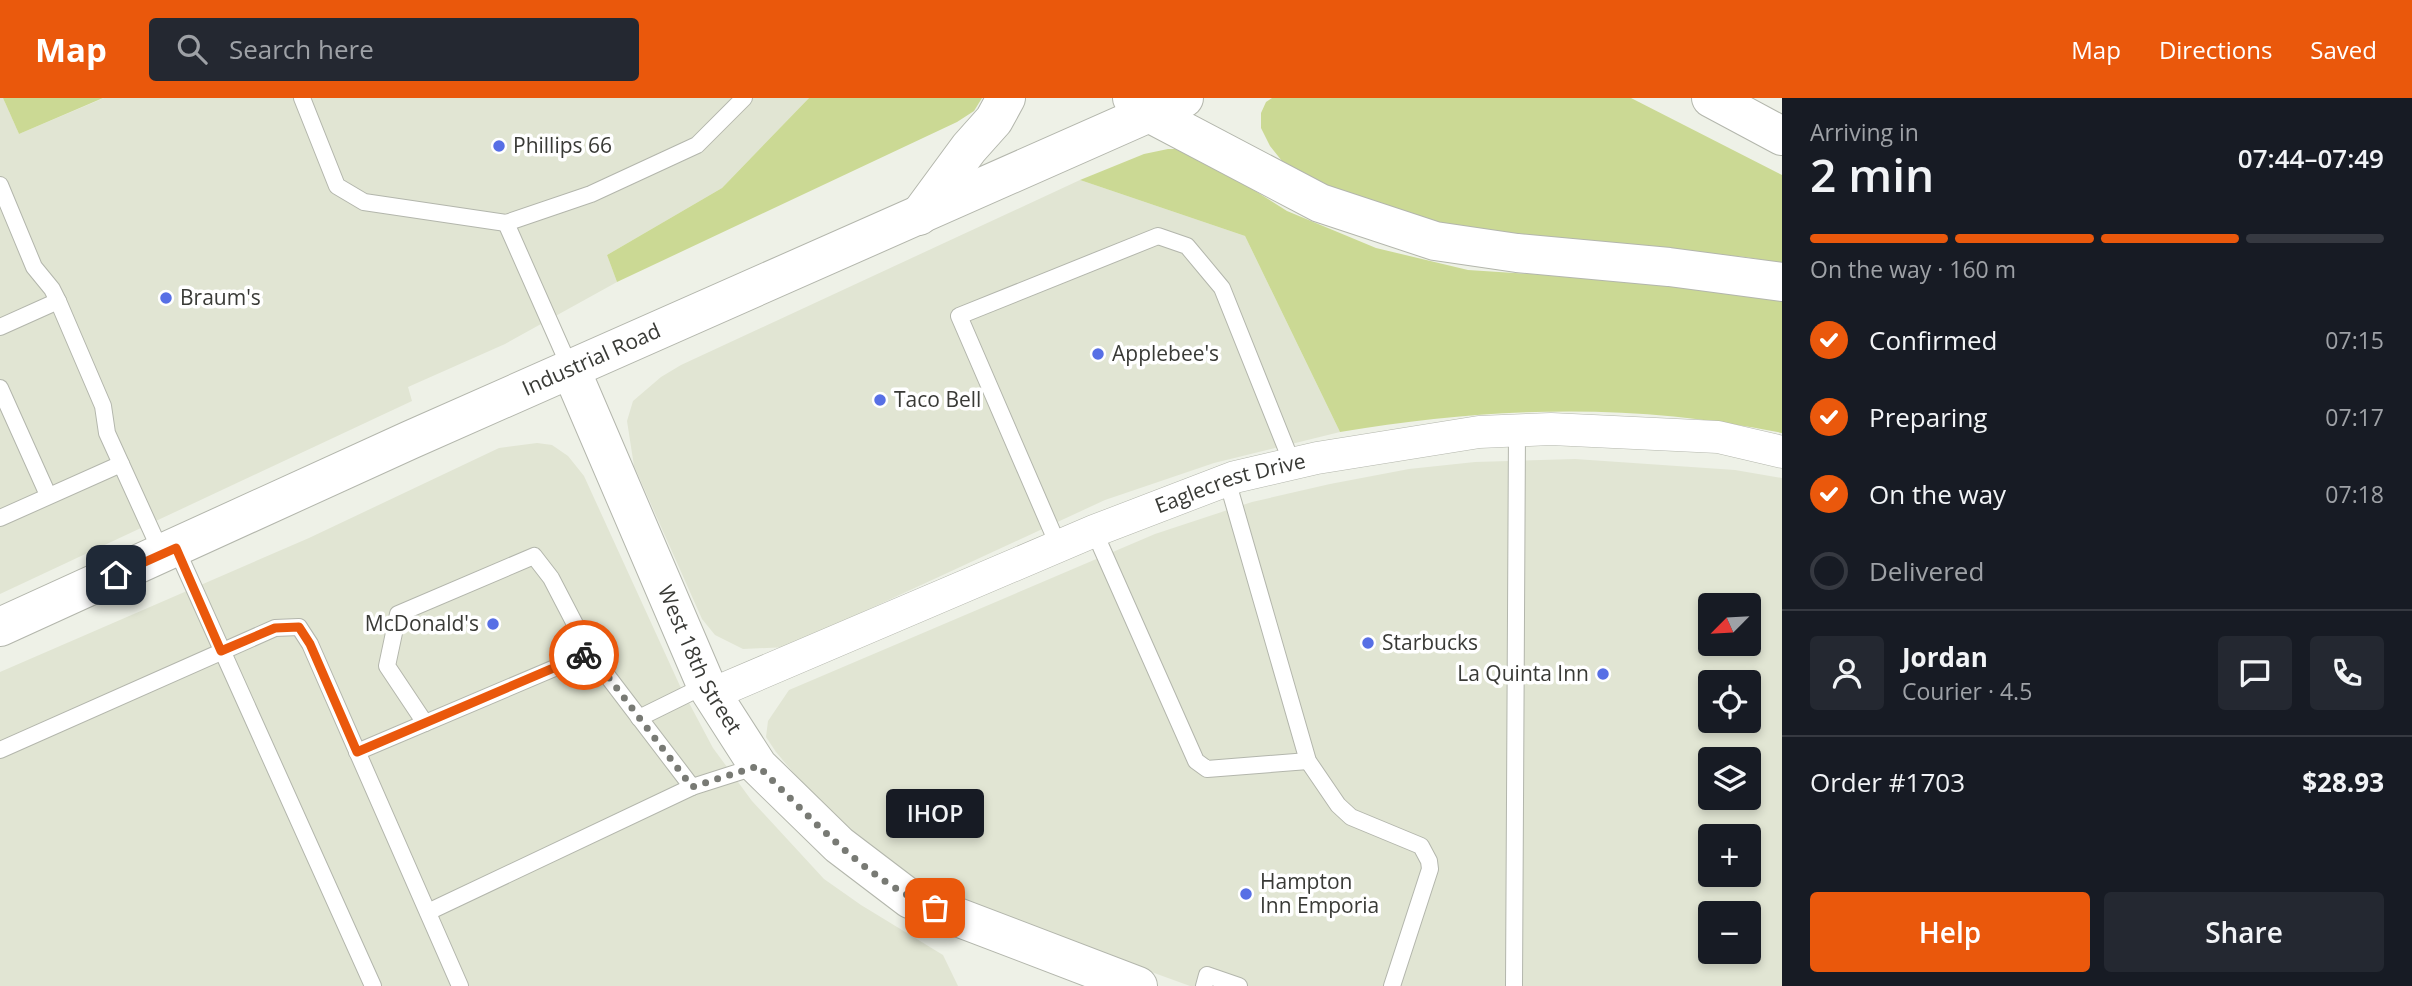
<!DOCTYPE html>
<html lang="en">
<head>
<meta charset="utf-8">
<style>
  :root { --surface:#171b24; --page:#242831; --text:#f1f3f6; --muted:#9ea1a6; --line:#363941; --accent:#ea580c }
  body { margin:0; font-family:"Open Sans",sans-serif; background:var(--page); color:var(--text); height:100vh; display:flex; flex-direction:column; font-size:26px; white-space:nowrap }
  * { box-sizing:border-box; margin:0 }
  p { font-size:23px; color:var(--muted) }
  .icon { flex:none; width:38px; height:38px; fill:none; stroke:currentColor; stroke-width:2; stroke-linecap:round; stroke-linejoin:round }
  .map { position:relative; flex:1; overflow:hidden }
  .sheet { display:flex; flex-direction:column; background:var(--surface); width:630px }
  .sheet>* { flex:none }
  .needle { width:46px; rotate:246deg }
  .controls { position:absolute; left:1698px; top:495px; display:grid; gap:14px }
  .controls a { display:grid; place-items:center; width:63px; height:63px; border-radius:7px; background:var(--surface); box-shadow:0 4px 10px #0003; font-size:35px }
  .pin { position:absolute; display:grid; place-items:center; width:60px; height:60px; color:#fff; margin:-30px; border-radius:14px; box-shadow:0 4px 10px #0006 }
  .courier { position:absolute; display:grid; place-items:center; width:70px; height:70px; margin:-35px; border:5px solid #ea580c; border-radius:50%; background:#fff; color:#222; box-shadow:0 2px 9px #0007 }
  .bubble { position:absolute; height:49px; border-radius:7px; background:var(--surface); box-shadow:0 4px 10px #0003; font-size:23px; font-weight:600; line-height:49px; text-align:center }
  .summary em { font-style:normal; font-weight:600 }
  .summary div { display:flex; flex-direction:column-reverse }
  .summary { display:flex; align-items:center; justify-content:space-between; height:119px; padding:0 28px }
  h1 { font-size:46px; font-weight:600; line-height:52px }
  .bar { display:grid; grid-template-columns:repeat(4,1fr); gap:10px 7px; align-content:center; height:84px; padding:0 28px }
  .bar i { height:9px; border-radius:5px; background:var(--line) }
  .bar .selected { background:var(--accent) }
  .bar p { grid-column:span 4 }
  .line { display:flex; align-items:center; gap:18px; padding:0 28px; border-top:2px solid var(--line) }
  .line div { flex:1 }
  .round { display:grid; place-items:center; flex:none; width:74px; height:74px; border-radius:7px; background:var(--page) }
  ol { padding:0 28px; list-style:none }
  li { display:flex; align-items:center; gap:21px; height:77px }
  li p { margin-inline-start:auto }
  li .icon { padding:7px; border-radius:50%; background:var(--accent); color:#fff; stroke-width:4 }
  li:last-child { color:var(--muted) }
  li i { width:38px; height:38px; border:4px solid var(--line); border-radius:50% }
  .cta { display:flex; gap:14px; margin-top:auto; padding:14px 28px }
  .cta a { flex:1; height:80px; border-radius:7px; background:var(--accent); color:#fff; font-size:28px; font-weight:600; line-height:80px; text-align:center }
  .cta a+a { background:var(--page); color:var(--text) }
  header { display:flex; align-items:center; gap:42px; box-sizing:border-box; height:98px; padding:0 35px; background:var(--accent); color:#fff }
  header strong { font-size:33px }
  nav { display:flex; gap:38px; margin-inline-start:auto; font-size:24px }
  .search { width:490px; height:63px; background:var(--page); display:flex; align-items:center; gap:18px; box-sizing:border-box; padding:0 24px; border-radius:7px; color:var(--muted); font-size:26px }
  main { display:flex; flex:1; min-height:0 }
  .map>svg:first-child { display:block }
  .built { fill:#e1e5d3; fill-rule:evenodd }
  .green { fill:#cbd994 }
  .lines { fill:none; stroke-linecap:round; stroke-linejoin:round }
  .service-casing { stroke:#b3b6ac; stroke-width:18 }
  .minor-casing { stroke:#b3b6ac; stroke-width:33 }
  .tertiary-casing { stroke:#b3b6ac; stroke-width:40 }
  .secondary-casing { stroke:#b3b6ac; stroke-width:40 }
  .motorway-casing { stroke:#b3b6ac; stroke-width:40 }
  .service { stroke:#fff; stroke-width:16 }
  .minor { stroke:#fff; stroke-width:32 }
  .tertiary { stroke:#fff; stroke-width:38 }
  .secondary { stroke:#fff; stroke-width:38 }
  .motorway { stroke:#fff; stroke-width:38 }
  .done { stroke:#787a74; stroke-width:7; stroke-dasharray:0 12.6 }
  .route { stroke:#ea580c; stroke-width:9 }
  .poi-dot { fill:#576fe5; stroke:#fff; stroke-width:2.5 }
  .labels { text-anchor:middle; stroke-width:7; stroke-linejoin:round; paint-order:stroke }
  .poi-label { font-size:21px; fill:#393a36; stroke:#fff; text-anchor:start }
  .street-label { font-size:21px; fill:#393a36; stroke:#fff }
</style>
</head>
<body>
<header>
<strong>Map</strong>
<div class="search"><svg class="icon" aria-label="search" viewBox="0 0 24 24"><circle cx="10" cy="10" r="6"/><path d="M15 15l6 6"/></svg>Search here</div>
<nav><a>Map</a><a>Directions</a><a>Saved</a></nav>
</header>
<main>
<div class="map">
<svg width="1782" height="888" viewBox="0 0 1782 888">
  <rect width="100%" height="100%" fill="#eef1e7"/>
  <g class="built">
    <path d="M0 0H3L19 36 104 0H809L722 90 607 157 617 184 505 246 408 289 412 303 0 496Z"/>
    <path d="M1080 82 1245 138 1340 334 1214 365 1105 402 787 549 743 551 715 537 702 521 634 368 627 323 633 303 661 279 681 267Z"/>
    <path d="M537 345 552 347 568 358 584 378 680 588 713 650 752 703 824 781 861 807 943 857 958 888H0V574L309 440 499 350Z"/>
    <path d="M1575 361 1735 372 1782 380V888H1190L942 798 898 774 813 698 776 654 766 639 768 623 789 592 1155 436 1252 404 1330 386 1409 371 1475 364ZM1710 508H1748V546H1710ZM1710 584H1748V623H1710ZM1710 662H1748V700H1710ZM1710 738H1748V777H1710ZM1710 816H1748V854H1710Z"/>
  </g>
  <g class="green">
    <path d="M3 0H103L19 36Z"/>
    <path d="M809 0H982L974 13 957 24 617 184 607 157 722 90Z"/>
    <path d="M1272 0H1631L1782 77V165L1745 159 1459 134 1347 100 1286 68 1270 48 1261 30V15L1266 4Z"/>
    <path d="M1168 51H1179L1214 67 1287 113 1376 150 1468 172 1691 186 1782 199V335C1632 304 1491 309 1340 334L1245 138 1080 82 1144 56Z"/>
  </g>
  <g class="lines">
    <defs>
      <g id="service">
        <path d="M302 0 337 88 364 104 506 125 591 96 697 47 744 0"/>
        <path d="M0 87 34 169 52 191 58 203 103 308 107 335 162 456"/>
        <path d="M506 125 571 272"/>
        <path d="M0 229 58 203"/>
        <path d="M0 290 48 397"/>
        <path d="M1227 382 1308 663 1338 707 1351 719 1421 748 1429 763 1430 771 1392 888"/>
        <path d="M0 420 121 366"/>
        <path d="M1094 433 1196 663 1207 671 1308 663"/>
        <path d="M1058 447 959 218 1158 138 1187 148 1222 190 1292 365"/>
        <path d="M176 450 373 888"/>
        <path d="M639 620 706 587"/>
        <path d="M425 625 387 568 398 516 534 458 551 480 590 555"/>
        <path d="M0 652 275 530 299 529 310 546 460 888"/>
        <path d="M357 654 590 555 692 689 758 668"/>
        <path d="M428 814 692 689"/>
        <path d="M1204 888 1207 877 1239 888"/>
        <path d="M1514 888 1517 332"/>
      </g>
      <g id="minor">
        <path id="s1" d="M712 596 1094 433 1235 379 1317 360 1479 334 1551 331 1718 339 1782 354"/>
      </g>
      <g id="tertiary">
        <path id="s2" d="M571 272 706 587 758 668 839 747 910 801 1138 888"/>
        <path id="s3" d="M0 529 410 342 1149 15"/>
      </g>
      <path id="secondary" d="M1149 15 1184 0"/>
      <g id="motorway">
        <path d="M1132 0 1149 15 1320 105 1435 143 1517 155 1669 169 1782 184"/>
        <path d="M1711 0 1782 38"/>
        <path d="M919 118 969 50 994 22 1006 0"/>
      </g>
    </defs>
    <use href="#service" class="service-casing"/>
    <use href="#minor" class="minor-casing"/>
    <use href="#tertiary" class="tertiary-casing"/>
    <use href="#secondary" class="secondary-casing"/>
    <use href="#motorway" class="motorway-casing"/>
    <use href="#service" class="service"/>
    <use href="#minor" class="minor"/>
    <use href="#tertiary" class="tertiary"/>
    <use href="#secondary" class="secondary"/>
    <use href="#motorway" class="motorway"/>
  </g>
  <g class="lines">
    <path class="done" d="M584 557 590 555 692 689 758 668C809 718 867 784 935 810"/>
    <path class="route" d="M116 477 176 450 221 553 275 530 299 529 310 546 357 654 584 557"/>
  </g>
  <g class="poi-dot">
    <circle cx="499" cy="48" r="7"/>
    <circle cx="166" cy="200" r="7"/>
    <circle cx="1098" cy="256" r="7"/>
    <circle cx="880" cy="302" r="7"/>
    <circle cx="493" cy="526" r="7"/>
    <circle cx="1368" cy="545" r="7"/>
    <circle cx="1603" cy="576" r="7"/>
    <circle cx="1246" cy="796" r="7"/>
  </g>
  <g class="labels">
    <g class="poi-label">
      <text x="513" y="55">Phillips 66</text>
      <text x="180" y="207">Braum's</text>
      <text x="1112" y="263">Applebee's</text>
      <text x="894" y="309">Taco Bell</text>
      <text x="479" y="533" text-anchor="end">McDonald's</text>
      <text x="1382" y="552">Starbucks</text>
      <text x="1589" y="583" text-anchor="end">La Quinta Inn</text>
      <text x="1260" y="791">Hampton<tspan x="1260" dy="24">Inn Emporia</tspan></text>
    </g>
    <g class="street-label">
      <text dy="7" stroke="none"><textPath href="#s3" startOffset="649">Industrial Road</textPath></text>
      <text dy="7" stroke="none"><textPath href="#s1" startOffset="560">Eaglecrest Drive</textPath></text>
      <text dy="7" stroke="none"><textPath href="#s2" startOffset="317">West 18th Street</textPath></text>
    </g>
  </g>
</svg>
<div class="controls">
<a><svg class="needle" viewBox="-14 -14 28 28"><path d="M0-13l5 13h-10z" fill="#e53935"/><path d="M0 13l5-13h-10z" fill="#9ea1a6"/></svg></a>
<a><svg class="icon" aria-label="locate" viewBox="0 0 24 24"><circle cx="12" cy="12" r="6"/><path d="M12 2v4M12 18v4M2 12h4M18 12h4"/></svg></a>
<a><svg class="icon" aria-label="layers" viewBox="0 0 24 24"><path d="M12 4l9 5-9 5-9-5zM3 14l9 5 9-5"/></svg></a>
<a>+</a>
<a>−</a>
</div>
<div class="pin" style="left:935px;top:810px;background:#ea580c"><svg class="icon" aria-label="bag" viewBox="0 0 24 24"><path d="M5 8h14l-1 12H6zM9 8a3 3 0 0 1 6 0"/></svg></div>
<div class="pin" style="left:116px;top:477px;background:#1f2937"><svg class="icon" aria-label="home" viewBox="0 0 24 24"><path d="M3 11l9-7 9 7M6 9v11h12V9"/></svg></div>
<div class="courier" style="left:584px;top:557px"><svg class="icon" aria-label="bike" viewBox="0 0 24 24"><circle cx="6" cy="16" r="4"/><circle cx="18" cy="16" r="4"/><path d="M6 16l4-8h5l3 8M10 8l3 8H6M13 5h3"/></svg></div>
<div class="bubble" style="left:886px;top:691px;width:98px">IHOP</div>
</div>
<section class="sheet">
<div class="summary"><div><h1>2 min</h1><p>Arriving in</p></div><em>07:44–07:49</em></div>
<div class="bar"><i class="selected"></i><i class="selected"></i><i class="selected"></i><i></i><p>On the way · 160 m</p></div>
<ol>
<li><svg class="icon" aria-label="check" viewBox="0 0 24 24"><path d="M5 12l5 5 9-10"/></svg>Confirmed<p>07:15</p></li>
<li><svg class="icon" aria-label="check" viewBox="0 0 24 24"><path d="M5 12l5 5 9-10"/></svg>Preparing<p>07:17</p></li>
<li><svg class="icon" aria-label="check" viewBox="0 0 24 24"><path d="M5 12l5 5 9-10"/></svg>On the way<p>07:18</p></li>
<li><i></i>Delivered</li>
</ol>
<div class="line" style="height:126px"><a class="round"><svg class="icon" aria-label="person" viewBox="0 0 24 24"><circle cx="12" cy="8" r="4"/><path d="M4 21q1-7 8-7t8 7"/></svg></a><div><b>Jordan</b><p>Courier · 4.5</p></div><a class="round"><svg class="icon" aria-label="chat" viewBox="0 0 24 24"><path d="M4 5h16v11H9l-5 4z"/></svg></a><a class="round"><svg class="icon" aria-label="phone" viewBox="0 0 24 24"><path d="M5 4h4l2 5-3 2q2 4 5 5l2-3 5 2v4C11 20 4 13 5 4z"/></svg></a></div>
<div class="line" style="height:91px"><div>Order #1703</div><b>$28.93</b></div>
<div class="cta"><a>Help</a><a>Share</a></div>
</section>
</main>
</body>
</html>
